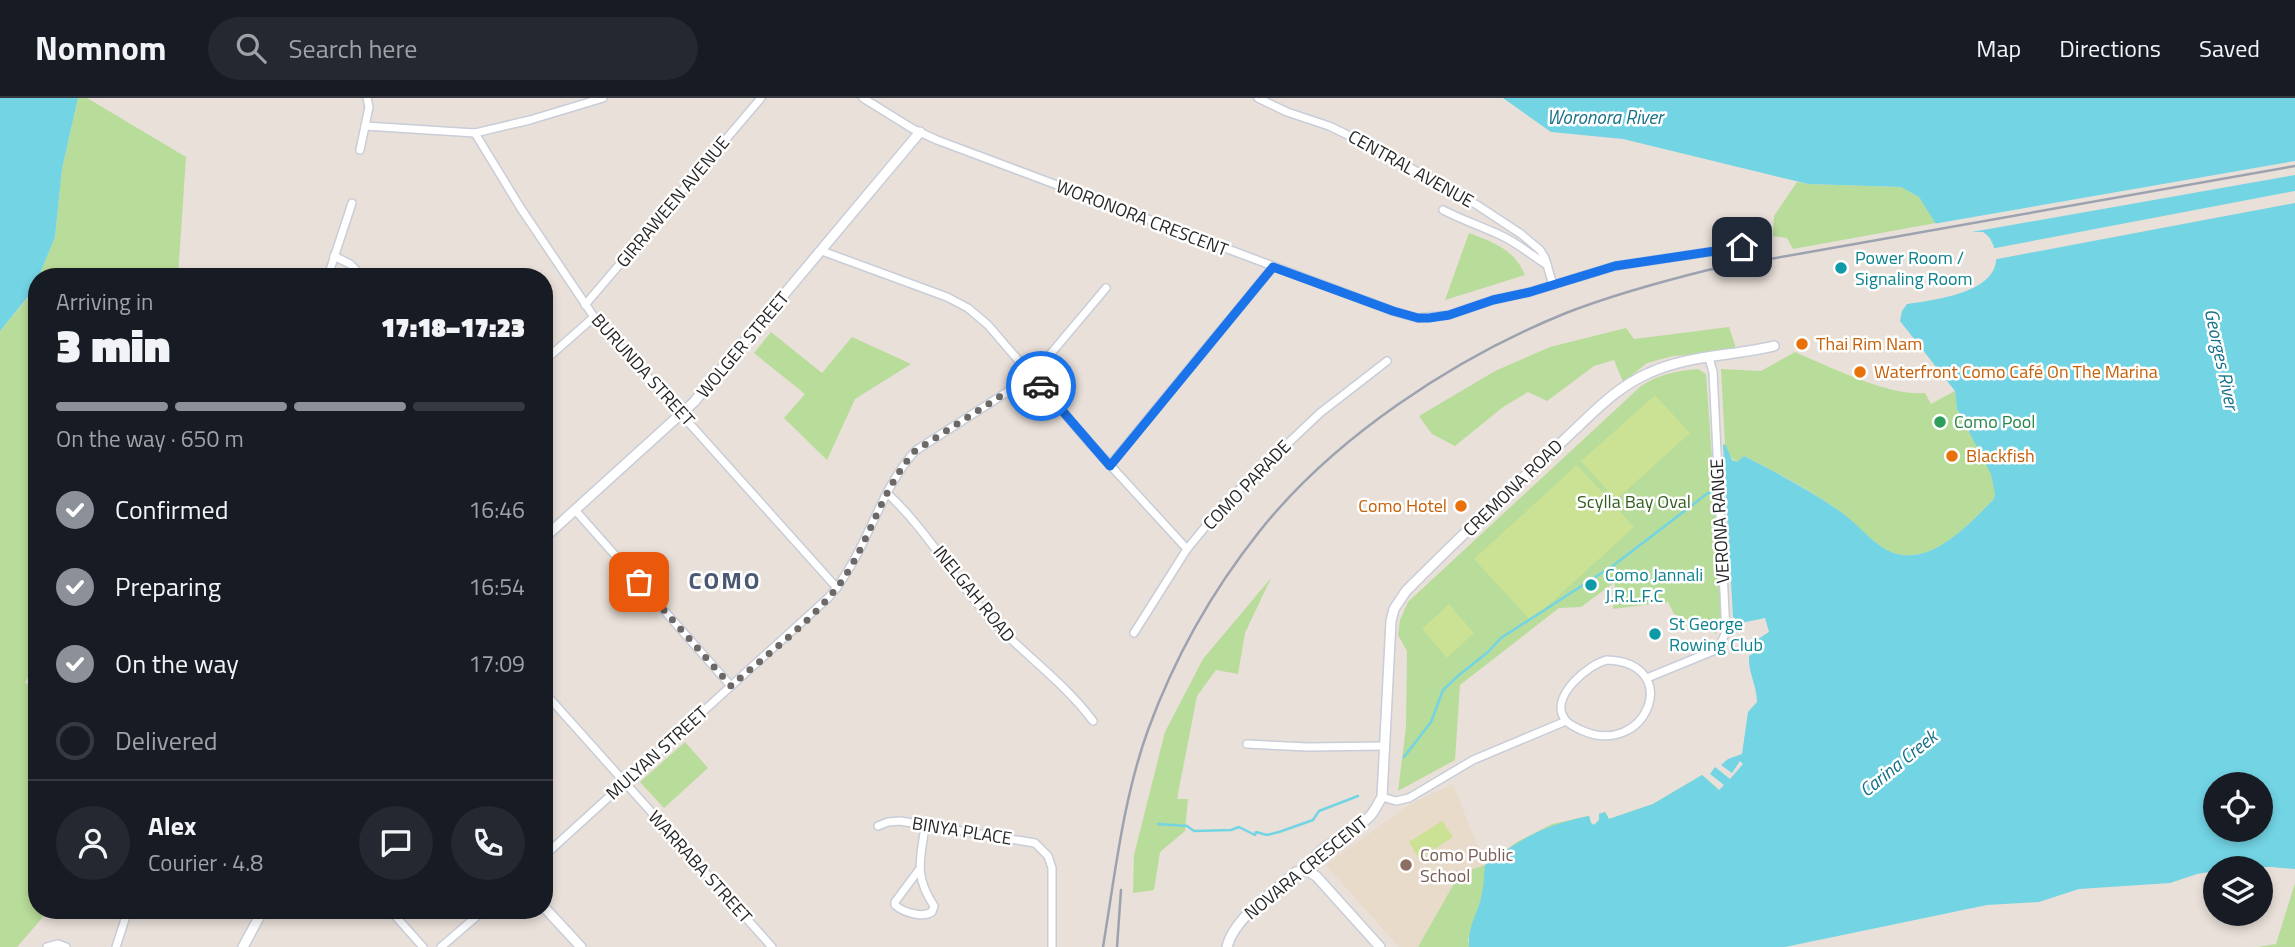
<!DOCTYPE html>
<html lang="en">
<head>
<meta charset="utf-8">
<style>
  :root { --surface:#171b24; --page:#242831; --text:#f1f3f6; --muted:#9ea1a6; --line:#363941; --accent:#8c9099 }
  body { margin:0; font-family:"Titillium Web",sans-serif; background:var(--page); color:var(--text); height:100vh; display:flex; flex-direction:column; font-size:26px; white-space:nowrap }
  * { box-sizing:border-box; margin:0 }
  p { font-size:23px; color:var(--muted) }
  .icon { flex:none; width:38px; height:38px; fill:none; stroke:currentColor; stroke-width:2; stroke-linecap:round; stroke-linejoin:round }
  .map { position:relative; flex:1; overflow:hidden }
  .details { position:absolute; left:28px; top:170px; width:525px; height:651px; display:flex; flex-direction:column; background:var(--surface); border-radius:28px; box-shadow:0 4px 10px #0003 }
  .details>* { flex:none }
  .fabs { position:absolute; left:2203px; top:674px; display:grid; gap:14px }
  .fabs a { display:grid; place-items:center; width:70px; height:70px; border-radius:50%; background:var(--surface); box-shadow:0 4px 10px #0003; font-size:35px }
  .pin { position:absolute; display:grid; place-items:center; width:60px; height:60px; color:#fff; margin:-30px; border-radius:14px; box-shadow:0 4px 10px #0006 }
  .courier { position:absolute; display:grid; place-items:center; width:70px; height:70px; margin:-35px; border:5px solid #1a73e8; border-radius:50%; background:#fff; color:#222; box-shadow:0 2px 9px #0007 }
  .overview em { font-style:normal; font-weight:800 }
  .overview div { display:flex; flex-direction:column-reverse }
  .overview { display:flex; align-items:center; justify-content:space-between; height:119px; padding:0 28px }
  h1 { font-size:46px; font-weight:800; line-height:52px }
  .bar { display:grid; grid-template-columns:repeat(4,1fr); gap:10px 7px; align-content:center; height:84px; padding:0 28px }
  .bar i { height:9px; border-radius:5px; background:var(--line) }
  .bar .selected { background:var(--accent) }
  .bar p { grid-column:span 4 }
  .line { display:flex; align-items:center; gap:18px; padding:0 28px; border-top:2px solid var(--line) }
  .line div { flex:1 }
  .round { display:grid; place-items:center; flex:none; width:74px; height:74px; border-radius:37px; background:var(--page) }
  ol { padding:0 28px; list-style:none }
  li { display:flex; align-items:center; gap:21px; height:77px }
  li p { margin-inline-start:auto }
  li .icon { padding:7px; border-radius:50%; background:var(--accent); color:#fff; stroke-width:4 }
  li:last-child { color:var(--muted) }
  li i { width:38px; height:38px; border:4px solid var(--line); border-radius:50% }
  header { display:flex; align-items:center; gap:42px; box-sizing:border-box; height:98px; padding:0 35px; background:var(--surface); border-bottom:2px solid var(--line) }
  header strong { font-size:33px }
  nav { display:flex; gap:38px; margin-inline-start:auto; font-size:24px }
  .search { width:490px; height:63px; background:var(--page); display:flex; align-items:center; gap:18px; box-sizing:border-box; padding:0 24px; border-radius:38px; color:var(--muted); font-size:26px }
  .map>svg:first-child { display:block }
  .education { fill:#e9dbc9 }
  .green { fill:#b8dc99 }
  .pitch { fill:#cbe295 }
  .water { fill:#73d4e4; fill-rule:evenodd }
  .pier { fill:#e9e0d9 }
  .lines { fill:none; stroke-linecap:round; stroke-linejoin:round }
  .stream { stroke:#73d4e4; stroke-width:2.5 }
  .minor-casing { stroke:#c8cdd8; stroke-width:10 }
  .tertiary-casing { stroke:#c8cdd8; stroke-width:12 }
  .minor { stroke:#fff; stroke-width:7 }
  .tertiary { stroke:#fff; stroke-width:9 }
  .rail { stroke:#9da2b0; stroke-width:2.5 }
  .done { stroke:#6b6865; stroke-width:7; stroke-dasharray:0 12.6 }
  .route { stroke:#1a73e8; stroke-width:9 }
  .culture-dot { fill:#0f9aa8; stroke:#fff; stroke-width:2.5 }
  .food-dot { fill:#e8710a; stroke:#fff; stroke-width:2.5 }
  .leisure-dot { fill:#2e9e5b; stroke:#fff; stroke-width:2.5 }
  .education-dot { fill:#8d6e63; stroke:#fff; stroke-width:2.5 }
  .labels { text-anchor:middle; stroke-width:5; stroke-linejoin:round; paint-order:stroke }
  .street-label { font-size:18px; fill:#272727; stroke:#fff }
  .culture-label { font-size:18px; fill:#0d838f; stroke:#fff; text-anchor:start }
  .food-label { font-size:18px; fill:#c56008; stroke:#fff; text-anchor:start }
  .leisure-label { font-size:18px; fill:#27864d; stroke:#fff; text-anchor:start }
  .park-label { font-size:18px; fill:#335d1e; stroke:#fff }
  .education-label { font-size:18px; fill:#785e54; stroke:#fff; text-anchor:start }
  .water-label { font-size:19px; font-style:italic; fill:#17718b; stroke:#fff }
  .district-label { font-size:24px; font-weight:bold; letter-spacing:2px; fill:#4b5873; stroke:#fff }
</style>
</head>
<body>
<header>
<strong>Nomnom</strong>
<div class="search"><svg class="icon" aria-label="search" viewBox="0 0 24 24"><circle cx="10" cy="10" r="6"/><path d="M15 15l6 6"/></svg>Search here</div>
<nav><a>Map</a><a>Directions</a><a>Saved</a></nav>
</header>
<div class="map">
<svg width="2295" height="849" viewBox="0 0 2295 849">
  <rect width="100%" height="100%" fill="#e9e0d9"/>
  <path class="education" d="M1453 686 1485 767 1460 775 1418 849H1399L1326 767 1410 706Z"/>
  <g class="green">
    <path d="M78 0H87L186 59 178 178H39L55 139 62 71Z"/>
    <path d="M1797 84 1808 86 1901 89 1919 99 1936 125 1793 151 1787 140 1773 138 1774 118Z"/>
    <path d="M1469 135C1493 144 1515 152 1525 177L1445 202Z"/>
    <path d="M37 185V562L25 585 37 588V812H49L17 849H0V233L35 191Z"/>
    <path d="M1729 229 1737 253 1673 258 1647 265 1623 284 1614 262 1594 268 1547 303 1528 294 1503 309 1455 348 1432 336 1419 318 1495 273 1550 249 1626 230 1634 241Z"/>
    <path d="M771 234 822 275 852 239 911 266 855 301 827 362 784 320 805 296 754 255Z"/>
    <path d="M1795 254C1828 268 1890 299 1925 295L1931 306 1955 293C1956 298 1956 305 1957 310 1965 337 2002 371 1994 401 1967 428 1924 477 1882 449 1867 439 1855 425 1841 414 1811 392 1778 375 1744 358L1737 364 1729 358 1725 346 1721 271 1761 273Z"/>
    <path d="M1698 271 1706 276 1723 516 1716 536 1674 516 1668 504 1613 511 1615 484 1581 509 1559 510 1460 587 1455 662 1398 693 1406 629 1407 553 1398 537 1400 522 1408 504 1641 288C1659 276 1677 273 1698 271Z"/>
    <path d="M1271 480 1245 535 1238 576 1216 572 1197 598 1177 701H1188L1185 733 1160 754 1154 792 1133 795 1134 757 1165 634 1203 561Z"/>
    <path d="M685 644 708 670 664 710 640 684Z"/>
    <path d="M1702 677 1717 690 1468 840 1469 849H1418L1460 775 1485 767 1517 744 1552 726 1589 718 1591 725 1594 727 1599 722V716L1605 714 1609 721 1653 706Z"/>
    <path d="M2295 785V849H2258L2276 846Z"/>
  </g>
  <g class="pitch">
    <path d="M1655 297 1690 335 1616 402 1581 363Z"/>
    <path d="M1577 367 1634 429 1531 523 1474 461Z"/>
    <path d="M1449 506 1474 535 1447 560 1422 531Z"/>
    <path d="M1442 723 1453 739 1419 761 1409 744Z"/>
  </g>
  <g class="water">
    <path d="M0 0H78L62 71 55 139 39 178H37L35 190 0 233Z"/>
    <path d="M1503 0H2295V771L2271 769 2216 770 2215 773 2197 776 2170 785 2079 791 2039 804 1987 807 1785 849H1469C1467 828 1479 814 1482 795 1484 786 1484 776 1485 767 1522 740 1544 727 1589 718L1591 725 1594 727 1599 722V716L1605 714 1609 721 1653 706 1702 677 1719 692 1724 687 1710 676 1715 669 1730 681 1743 666 1740 663 1732 675 1721 667 1728 661 1742 656 1748 614 1757 604C1757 587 1748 575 1749 558L1752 556 1755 543 1769 534 1765 520 1741 525 1733 519 1723 347 1725 346 1732 362 1737 364 1744 358C1777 375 1810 392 1841 414 1855 424 1867 439 1882 449 1924 477 1967 428 1994 401L1995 396 1991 376 1957 311 1955 293 1900 223 1902 213 1907 206C1933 202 2000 195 1996 157 1994 147 1991 139 1983 134H1941L1919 99 1901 89 1808 86 1623 41 1551 34ZM2216 686H2261V732H2216Z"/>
  </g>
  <g class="pier">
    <path d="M2295 63V77L1955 137H1940L1933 126Z"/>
    <path d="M2295 93V105L1992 162 1990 151Z"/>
  </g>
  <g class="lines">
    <g class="stream">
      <path d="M1404 659 1431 624 1443 592 1459 577 1488 554 1501 540 1614 467 1708 395 1719 393"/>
      <path d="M1158 726 1187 728 1194 733 1231 732 1239 729 1255 737 1256 734 1267 737 1279 734 1313 722 1319 713 1358 698"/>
    </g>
    <defs>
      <g id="minor">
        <path d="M863 0 913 31 937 42 1393 213 1417 220 1449 217 1493 202 1530 194 1615 168 1742 149"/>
        <path d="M1258 0 1287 14 1329 28 1373 49 1477 107 1521 136 1540 152 1545 160 1553 187"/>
        <path d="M365 28 475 35 530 22 603 0"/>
        <path d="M475 35 520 109 594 219 837 490"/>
        <path d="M360 52 369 9 367 0"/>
        <path d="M1443 112C1462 122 1481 128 1500 137 1518 145 1531 157 1547 167"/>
        <path d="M822 153 947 199 968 210 988 227 1088 343 1187 451"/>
        <path d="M334 158 350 166 362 178"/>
        <path d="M328 178 352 105"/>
        <path d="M585 207 761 0"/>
        <path d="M544 263 594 219"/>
        <path d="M1110 367 1273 169"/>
        <path d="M887 395C927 432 953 480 990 520 1023 556 1064 584 1093 623"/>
        <path d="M575 412 731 588"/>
        <path d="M1134 535 1187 451 1225 405 1320 315 1387 263"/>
        <path d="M1607 562C1685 565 1646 662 1581 632 1575 629 1567 626 1564 620 1550 598 1589 566 1607 562Z"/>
        <path d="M1647 580 1713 553 1720 547 1726 534 1713 274 1709 260"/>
        <path d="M544 594 772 849"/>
        <path d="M1247 646 1308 649 1385 648"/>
        <path d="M1382 699 1396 703 1409 700 1473 662 1566 623"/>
        <path d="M878 728 888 724 900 723 1035 745 1048 758 1052 770V849"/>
        <path d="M544 758 829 499C867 455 877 396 915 353L1032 278 1106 190"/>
        <path d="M918 773 895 804V807C904 815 923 820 932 814L934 808C914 778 920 762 925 729"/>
        <path d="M390 812 423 849"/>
        <path d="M47 849 58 846 66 849"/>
        <path d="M116 849 128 812"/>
        <path d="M441 849 484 812"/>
      </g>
      <g id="tertiary">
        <path d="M544 440 694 304 920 34"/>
        <path d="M1307 772 1317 779 1380 849"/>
        <path d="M544 809 581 849"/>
        <path d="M243 849 263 812"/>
        <path d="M1227 849C1234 820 1274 793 1296 774L1307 772C1317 745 1352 738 1370 718 1375 713 1378 705 1382 699L1391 523 1394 511 1406 493C1458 441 1511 390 1565 341 1591 317 1616 289 1649 275 1688 257 1733 258 1774 248"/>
      </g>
    </defs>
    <use href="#minor" class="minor-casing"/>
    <use href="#tertiary" class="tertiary-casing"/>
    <use href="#minor" class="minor"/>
    <use href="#tertiary" class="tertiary"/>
    <g class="rail">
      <path d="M1103 849C1115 777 1123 701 1148 632 1174 561 1212 493 1259 434 1334 339 1455 260 1566 215 1612 197 1660 184 1708 172L2295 68"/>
      <path d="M1117 849 1121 792"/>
    </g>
  </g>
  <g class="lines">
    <path class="done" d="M639 484 731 588C766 557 815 521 841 484 870 443 881 392 915 353L1032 278 1041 288"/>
    <path class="route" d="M1041 288 1110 368 1273 169 1393 213 1418 220H1429L1449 217 1493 202 1530 194 1615 168 1742 149"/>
  </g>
  <g class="culture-dot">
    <circle cx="1841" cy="170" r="7"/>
    <circle cx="1591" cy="487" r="7"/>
    <circle cx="1655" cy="536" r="7"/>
  </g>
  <g class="food-dot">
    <circle cx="1802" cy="246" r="7"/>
    <circle cx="1860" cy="274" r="7"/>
    <circle cx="1952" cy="358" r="7"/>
    <circle cx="1461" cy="408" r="7"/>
  </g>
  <circle class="leisure-dot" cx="1940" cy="324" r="7"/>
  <circle class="education-dot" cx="1406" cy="767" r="7"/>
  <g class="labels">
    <g class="street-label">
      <text transform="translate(1411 71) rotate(29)" y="6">CENTRAL AVENUE</text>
      <text transform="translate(673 104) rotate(-50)" y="6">GIRRAWEEN AVENUE</text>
      <text transform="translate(1142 120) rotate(21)" y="6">WORONORA CRESCENT</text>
      <text transform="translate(743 247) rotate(-50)" y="6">WOLGER STREET</text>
      <text transform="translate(643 272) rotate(48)" y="6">BURUNDA STREET</text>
      <text transform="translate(1247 387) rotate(-46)" y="6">COMO PARADE</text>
      <text transform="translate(1513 390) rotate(-44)" y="6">CREMONA ROAD</text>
      <text transform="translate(1720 423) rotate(-93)" y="6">VERONA RANGE</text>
      <text transform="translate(974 496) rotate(51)" y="6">INELGAH ROAD</text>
      <text transform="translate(657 655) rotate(-42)" y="6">MULYAN STREET</text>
      <text transform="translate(962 733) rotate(9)" y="6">BINYA PLACE</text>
      <text transform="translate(700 769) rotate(48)" y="6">WARRABA STREET</text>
      <text transform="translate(1306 770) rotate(-39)" y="6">NOVARA CRESCENT</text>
    </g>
    <g class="culture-label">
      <text x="1855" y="166">Power Room /<tspan x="1855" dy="21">Signaling Room</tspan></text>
      <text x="1605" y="483">Como Jannali<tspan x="1605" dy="21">J.R.L.F.C</tspan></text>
      <text x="1669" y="532">St George<tspan x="1669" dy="21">Rowing Club</tspan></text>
    </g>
    <g class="food-label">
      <text x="1816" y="252">Thai Rim Nam</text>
      <text x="1874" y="280">Waterfront Como Café On The Marina</text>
      <text x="1966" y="364">Blackfish</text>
      <text x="1447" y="414" text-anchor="end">Como Hotel</text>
    </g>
    <g class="leisure-label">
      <text x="1954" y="330">Como Pool</text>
    </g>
    <g class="park-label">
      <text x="1634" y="410">Scylla Bay Oval</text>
    </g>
    <g class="education-label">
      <text x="1420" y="763">Como Public<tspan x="1420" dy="21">School</tspan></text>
    </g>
    <g class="water-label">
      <text x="1605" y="26">Woronora River</text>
      <text transform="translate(2222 261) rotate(78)" y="7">Georges River</text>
      <text transform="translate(1898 665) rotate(-39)" y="7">Carina Creek</text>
    </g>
    <g class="district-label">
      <text x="725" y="491">COMO</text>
    </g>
  </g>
</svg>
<div class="fabs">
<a><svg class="icon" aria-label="locate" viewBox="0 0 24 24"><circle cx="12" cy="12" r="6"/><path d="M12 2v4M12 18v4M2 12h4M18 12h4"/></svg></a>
<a><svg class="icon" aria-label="layers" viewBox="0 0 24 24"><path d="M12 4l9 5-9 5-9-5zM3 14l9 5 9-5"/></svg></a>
</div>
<div class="pin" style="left:639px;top:484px;background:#ea580c"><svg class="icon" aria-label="bag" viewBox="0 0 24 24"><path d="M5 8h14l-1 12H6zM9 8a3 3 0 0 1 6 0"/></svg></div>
<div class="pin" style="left:1742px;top:149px;background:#1f2937"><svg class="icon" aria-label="home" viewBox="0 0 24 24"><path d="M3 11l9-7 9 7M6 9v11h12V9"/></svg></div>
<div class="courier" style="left:1041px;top:288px"><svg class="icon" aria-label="car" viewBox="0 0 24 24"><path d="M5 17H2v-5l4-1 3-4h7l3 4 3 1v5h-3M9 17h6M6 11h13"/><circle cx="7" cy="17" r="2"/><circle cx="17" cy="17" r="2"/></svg></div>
<section class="details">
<div class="overview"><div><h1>3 min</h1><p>Arriving in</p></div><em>17:18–17:23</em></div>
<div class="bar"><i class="selected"></i><i class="selected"></i><i class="selected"></i><i></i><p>On the way · 650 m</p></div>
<ol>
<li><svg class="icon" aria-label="check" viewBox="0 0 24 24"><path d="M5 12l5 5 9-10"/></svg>Confirmed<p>16:46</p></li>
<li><svg class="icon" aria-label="check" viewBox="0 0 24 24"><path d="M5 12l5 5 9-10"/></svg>Preparing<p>16:54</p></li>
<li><svg class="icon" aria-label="check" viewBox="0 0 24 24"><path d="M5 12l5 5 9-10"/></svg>On the way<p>17:09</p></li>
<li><i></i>Delivered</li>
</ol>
<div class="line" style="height:126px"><a class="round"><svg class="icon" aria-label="person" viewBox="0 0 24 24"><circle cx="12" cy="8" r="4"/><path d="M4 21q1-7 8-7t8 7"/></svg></a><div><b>Alex</b><p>Courier · 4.8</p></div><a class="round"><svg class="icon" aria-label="chat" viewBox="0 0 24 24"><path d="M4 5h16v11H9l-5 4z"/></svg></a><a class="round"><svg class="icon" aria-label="phone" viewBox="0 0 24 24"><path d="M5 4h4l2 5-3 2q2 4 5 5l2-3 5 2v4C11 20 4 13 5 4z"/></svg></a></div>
</section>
</div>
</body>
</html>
